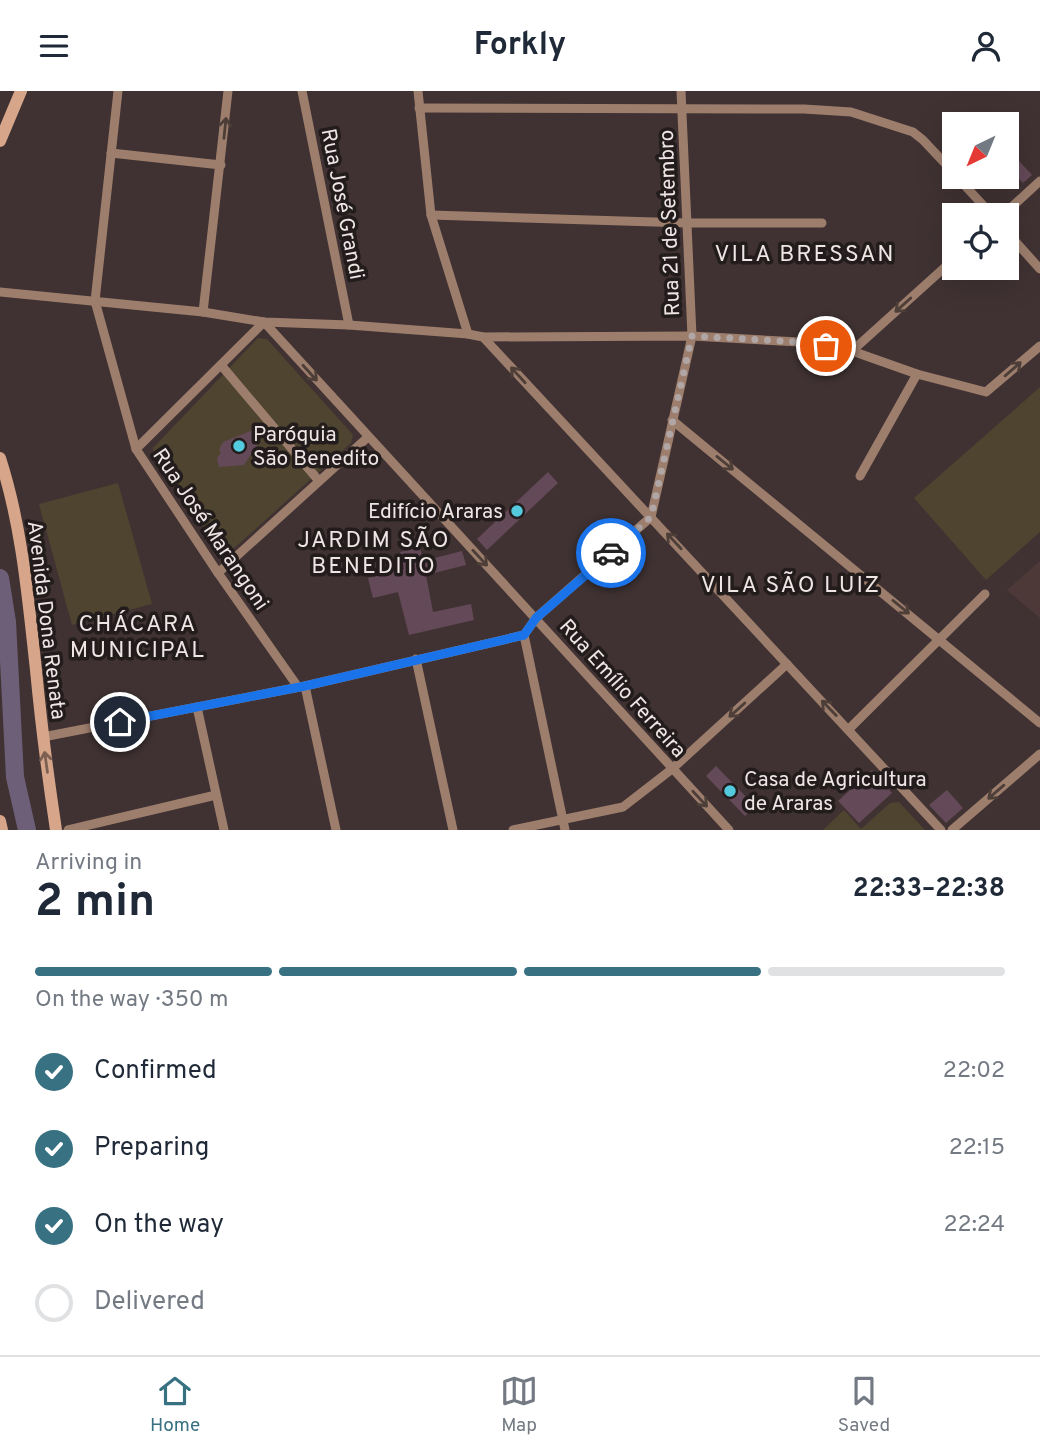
<!DOCTYPE html>
<html lang="en">
<head>
<meta charset="utf-8">
<style>
  :root { --surface:#fff; --page:#f2f2f3; --text:#1f2937; --muted:#747a83; --line:#e0e1e3; --accent:#377182 }
  body { margin:0; font-family:Overpass,sans-serif; background:var(--page); color:var(--text); height:100vh; display:flex; flex-direction:column; font-size:26px; white-space:nowrap }
  * { box-sizing:border-box; margin:0 }
  p { font-size:23px; color:var(--muted) }
  .icon { flex:none; width:38px; height:38px; fill:none; stroke:currentColor; stroke-width:2; stroke-linecap:round; stroke-linejoin:round }
  .map { position:relative; height:739px; overflow:hidden }
  .side { display:flex; flex-direction:column; background:var(--surface); flex:1 }
  .side>* { flex:none }
  .needle { width:46px; rotate:223deg }
  .fabs { position:absolute; left:942px; top:21px; display:grid; gap:14px }
  .fabs a { display:grid; place-items:center; width:77px; height:77px; border-radius:0px; background:var(--surface); box-shadow:0 7px 28px #0002; font-size:35px }
  .pin { position:absolute; display:grid; place-items:center; width:60px; height:60px; color:#fff; margin:-30px; border:4px solid #fff; border-radius:50%; box-shadow:0 2px 7px #0007 }
  .courier { position:absolute; display:grid; place-items:center; width:70px; height:70px; margin:-35px; border:5px solid #1a73e8; border-radius:50%; background:#fff; color:#222; box-shadow:0 2px 9px #0007 }
  .overview em { font-style:normal; font-weight:700 }
  .overview div { display:flex; flex-direction:column-reverse }
  .overview { display:flex; align-items:center; justify-content:space-between; height:119px; padding:0 35px }
  h1 { font-size:46px; font-weight:700; line-height:52px }
  .bar { display:grid; grid-template-columns:repeat(4,1fr); gap:10px 7px; align-content:center; height:84px; padding:0 35px }
  .bar i { height:9px; border-radius:5px; background:var(--line) }
  .bar .current { background:var(--accent) }
  .bar p { grid-column:span 4 }
  ol { padding:0 35px; list-style:none }
  li { display:flex; align-items:center; gap:21px; height:77px }
  li p { margin-inline-start:auto }
  li .icon { padding:7px; border-radius:50%; background:var(--accent); color:#fff; stroke-width:4 }
  li:last-child { color:var(--muted) }
  li i { width:38px; height:38px; border:4px solid var(--line); border-radius:50% }
  header { display:flex; justify-content:space-between; align-items:center; height:91px; padding:0 35px; background:var(--surface); font-size:32px; font-weight:700 }
  .tab-bar { display:flex; justify-content:space-around; align-items:center; height:98px; border-top:2px solid var(--line); background:var(--surface); font-size:19px; color:var(--muted) }
  .tab-bar a { display:grid; justify-items:center; gap:4px }
  .tab-bar .current { color:var(--accent) }
  .map>svg:first-child { display:block }
  .built { fill:#4e3939 }
  .green { fill:#4e442f }
  .lines { fill:none; stroke-linecap:round; stroke-linejoin:round }
  .river { stroke:#6e5f78; stroke-width:18 }
  .building { fill:#644958 }
  .street { stroke:#9d7e6d; stroke-width:9 }
  .secondary { stroke:#d7a68a; stroke-width:12 }
  .oneway { stroke:#4d3e38 }
  .oneway2 { stroke:#7c6153 }
  .done { stroke:#b1a6a6; stroke-width:7; stroke-dasharray:0 12.6 }
  .route { stroke:#1a73e8; stroke-width:9 }
  .poi-dot { fill:#54cade; stroke:#221c1c; stroke-width:2.5 }
  .labels { text-anchor:middle; stroke-width:7; stroke-linejoin:round; paint-order:stroke }
  .street-label { font-size:21px; fill:#eee5e5; stroke:#221c1c }
  .poi-label { font-size:21px; fill:#eee5e5; stroke:#221c1c; text-anchor:start }
  .neighbourhood-label { font-size:23px; letter-spacing:2px; fill:#eee5e5; stroke:#221c1c }
</style>
</head>
<body>
<header><svg class="icon" aria-label="menu" viewBox="0 0 24 24"><path d="M4 6h16M4 12h16M4 18h16"/></svg>Forkly<svg class="icon" aria-label="person" viewBox="0 0 24 24"><circle cx="12" cy="8" r="4"/><path d="M4 21q1-7 8-7t8 7"/></svg></header>
<div class="map">
<svg width="1040" height="739" viewBox="0 0 1040 739">
  <rect width="100%" height="100%" fill="#403232"/>
  <path class="built" d="M1040 470V527L1007 499Z"/>
  <g class="green">
    <path d="M258 247 267 248 353 344 351 352 231 460 222 462 153 366V357Z"/>
    <path d="M1040 296V441L986 489 914 407Z"/>
    <path d="M118 392 152 513 72 534 39 413Z"/>
    <path d="M899 711 925 739H823L844 719 861 738 890 712Z"/>
  </g>
  <g class="lines">
    <path class="river" d="M0 487 7 531 15 686 27 739"/>
  </g>
  <g class="building">
    <path d="M1019 70 1032 84 1023 92 1010 78Z"/>
    <path d="M253 339 259 351 244 374 219 376 217 367 221 362 219 359 223 351Z"/>
    <path d="M548 381 558 392 487 459 477 448Z"/>
    <path d="M420 456 423 470 462 460 466 474 426 484 433 521 471 513 474 529 409 544 398 501 373 507 368 487 404 478 400 461Z"/>
    <path d="M716 675 755 715 745 725 706 685Z"/>
    <path d="M872 679 892 702 859 732 838 710Z"/>
    <path d="M947 699 963 717 946 732 929 714Z"/>
  </g>
  <g class="lines">
    <g class="street">
      <path d="M118 0 95 210 136 358 218 482 298 596"/>
      <path d="M302 0 349 234"/>
      <path d="M418 0 431 124 468 243"/>
      <path d="M419 17 804 18 851 21 913 41 923 49 954 82"/>
      <path d="M111 62 221 74"/>
      <path d="M957 86 992 124"/>
      <path d="M431 124 687 132H822"/>
      <path d="M1003 124 1040 90"/>
      <path d="M1006 140 1040 178"/>
      <path d="M0 201 203 221 264 231 349 234 468 243 483 246 692 245 799 251 852 260 917 283 986 301 1040 255"/>
      <path d="M203 221 228 0"/>
      <path d="M483 246 941 739"/>
      <path d="M852 260 954 168"/>
      <path d="M221 274 319 390"/>
      <path d="M672 329 1040 632"/>
      <path d="M136 358 264 231 729 739"/>
      <path d="M860 385 917 283"/>
      <path d="M218 482 368 346"/>
      <path d="M524 544 565 739"/>
      <path d="M416 568 453 739"/>
      <path d="M305 595 336 739"/>
      <path d="M197 616 224 739"/>
      <path d="M849 638 985 503"/>
      <path d="M43 646 305 595 524 544 536 527 651 426 692 245 681 0"/>
      <path d="M68 739 216 704"/>
      <path d="M513 739 623 716 672 678 787 573"/>
      <path d="M952 739 1040 663"/>
    </g>
    <g class="secondary">
      <path d="M0 50 21 0"/>
      <path d="M0 367C22 435 28 507 36 579 41 632 48 686 56 739"/>
      <path d="M0 730 2 739"/>
    </g>
  </g>
  <defs><path id="oneway-shaft" d="M-6 0H5M1.5-3L5.5 0L1.5 3" fill="none" stroke-width="1.6" stroke-linecap="round" stroke-linejoin="round" transform="scale(1.75)"/></defs>
  <g class="oneway">
    <use href="#oneway-shaft" transform="translate(225 37) rotate(-84)"/>
    <use href="#oneway-shaft" transform="translate(903 214) rotate(138)"/>
    <use href="#oneway-shaft" transform="translate(1013 278) rotate(-41)"/>
    <use href="#oneway-shaft" transform="translate(310 282) rotate(48)"/>
    <use href="#oneway-shaft" transform="translate(518 284) rotate(-133)"/>
    <use href="#oneway-shaft" transform="translate(725 372) rotate(39)"/>
    <use href="#oneway-shaft" transform="translate(674 450) rotate(-133)"/>
    <use href="#oneway-shaft" transform="translate(480 467) rotate(47)"/>
    <use href="#oneway-shaft" transform="translate(901 516) rotate(39)"/>
    <use href="#oneway-shaft" transform="translate(829 617) rotate(-134)"/>
    <use href="#oneway-shaft" transform="translate(737 619) rotate(138)"/>
    <use href="#oneway-shaft" transform="translate(996 701) rotate(139)"/>
    <use href="#oneway-shaft" transform="translate(700 708) rotate(47)"/>
  </g>
  <use class="oneway2" href="#oneway-shaft" transform="translate(46 671) rotate(-98)"/>
  <g class="lines">
    <path class="done" d="M611 462 651 426 692 245 799 251 826 255"/>
    <path class="route" d="M120 631 305 595 524 544 536 527 611 462"/>
  </g>
  <g class="poi-dot">
    <circle cx="239" cy="355" r="7"/>
    <circle cx="517" cy="420" r="7"/>
    <circle cx="730" cy="700" r="7"/>
  </g>
  <g class="labels">
    <g class="street-label">
      <text transform="translate(343 113) rotate(79)" y="7">Rua José Grandi</text>
      <text transform="translate(669 132) rotate(-92)" y="7">Rua 21 de Setembro</text>
      <text transform="translate(211 438) rotate(56)" y="7">Rua José Marangoni</text>
      <text transform="translate(47 529) rotate(83)" y="7">Avenida Dona Renata</text>
      <text transform="translate(623 597) rotate(48)" y="7">Rua Emílio Ferreira</text>
    </g>
    <g class="poi-label">
      <text x="253" y="350">Paróquia<tspan x="253" dy="24">São Benedito</tspan></text>
      <text x="503" y="427" text-anchor="end">Edifício Araras</text>
      <text x="744" y="695">Casa de Agricultura<tspan x="744" dy="24">de Araras</tspan></text>
    </g>
    <g class="neighbourhood-label">
      <text x="805" y="170">VILA BRESSAN</text>
      <text x="374" y="456">JARDIM SÃO<tspan x="374" dy="26">BENEDITO</tspan></text>
      <text x="791" y="501">VILA SÃO LUIZ</text>
      <text x="138" y="540">CHÁCARA<tspan x="138" dy="26">MUNICIPAL</tspan></text>
    </g>
  </g>
</svg>
<div class="fabs">
<a><svg class="needle" viewBox="-14 -14 28 28"><path d="M0-13l5 13h-10z" fill="#e53935"/><path d="M0 13l5-13h-10z" fill="#747a83"/></svg></a>
<a><svg class="icon" aria-label="locate" viewBox="0 0 24 24"><circle cx="12" cy="12" r="6"/><path d="M12 2v4M12 18v4M2 12h4M18 12h4"/></svg></a>
</div>
<div class="pin" style="left:826px;top:255px;background:#ea580c"><svg class="icon" aria-label="bag" viewBox="0 0 24 24"><path d="M5 8h14l-1 12H6zM9 8a3 3 0 0 1 6 0"/></svg></div>
<div class="pin" style="left:120px;top:631px;background:#1f2937"><svg class="icon" aria-label="home" viewBox="0 0 24 24"><path d="M3 11l9-7 9 7M6 9v11h12V9"/></svg></div>
<div class="courier" style="left:611px;top:462px"><svg class="icon" aria-label="car" viewBox="0 0 24 24"><path d="M5 17H2v-5l4-1 3-4h7l3 4 3 1v5h-3M9 17h6M6 11h13"/><circle cx="7" cy="17" r="2"/><circle cx="17" cy="17" r="2"/></svg></div>
</div>
<section class="side">
<div class="overview"><div><h1>2 min</h1><p>Arriving in</p></div><em>22:33–22:38</em></div>
<div class="bar"><i class="current"></i><i class="current"></i><i class="current"></i><i></i><p>On the way · 350 m</p></div>
<ol>
<li><svg class="icon" aria-label="check" viewBox="0 0 24 24"><path d="M5 12l5 5 9-10"/></svg>Confirmed<p>22:02</p></li>
<li><svg class="icon" aria-label="check" viewBox="0 0 24 24"><path d="M5 12l5 5 9-10"/></svg>Preparing<p>22:15</p></li>
<li><svg class="icon" aria-label="check" viewBox="0 0 24 24"><path d="M5 12l5 5 9-10"/></svg>On the way<p>22:24</p></li>
<li><i></i>Delivered</li>
</ol>
</section>
<nav class="tab-bar">
<a class="current"><svg class="icon" aria-label="home" viewBox="0 0 24 24"><path d="M3 11l9-7 9 7M6 9v11h12V9"/></svg>Home</a>
<a><svg class="icon" aria-label="map" viewBox="0 0 24 24"><path d="M3 6l6-2 6 2 6-2v14l-6 2-6-2-6 2zM9 4v14M15 6v14"/></svg>Map</a>
<a><svg class="icon" aria-label="saved" viewBox="0 0 24 24"><path d="M7 4h10v16l-5-4-5 4z"/></svg>Saved</a>
</nav>
</body>
</html>
